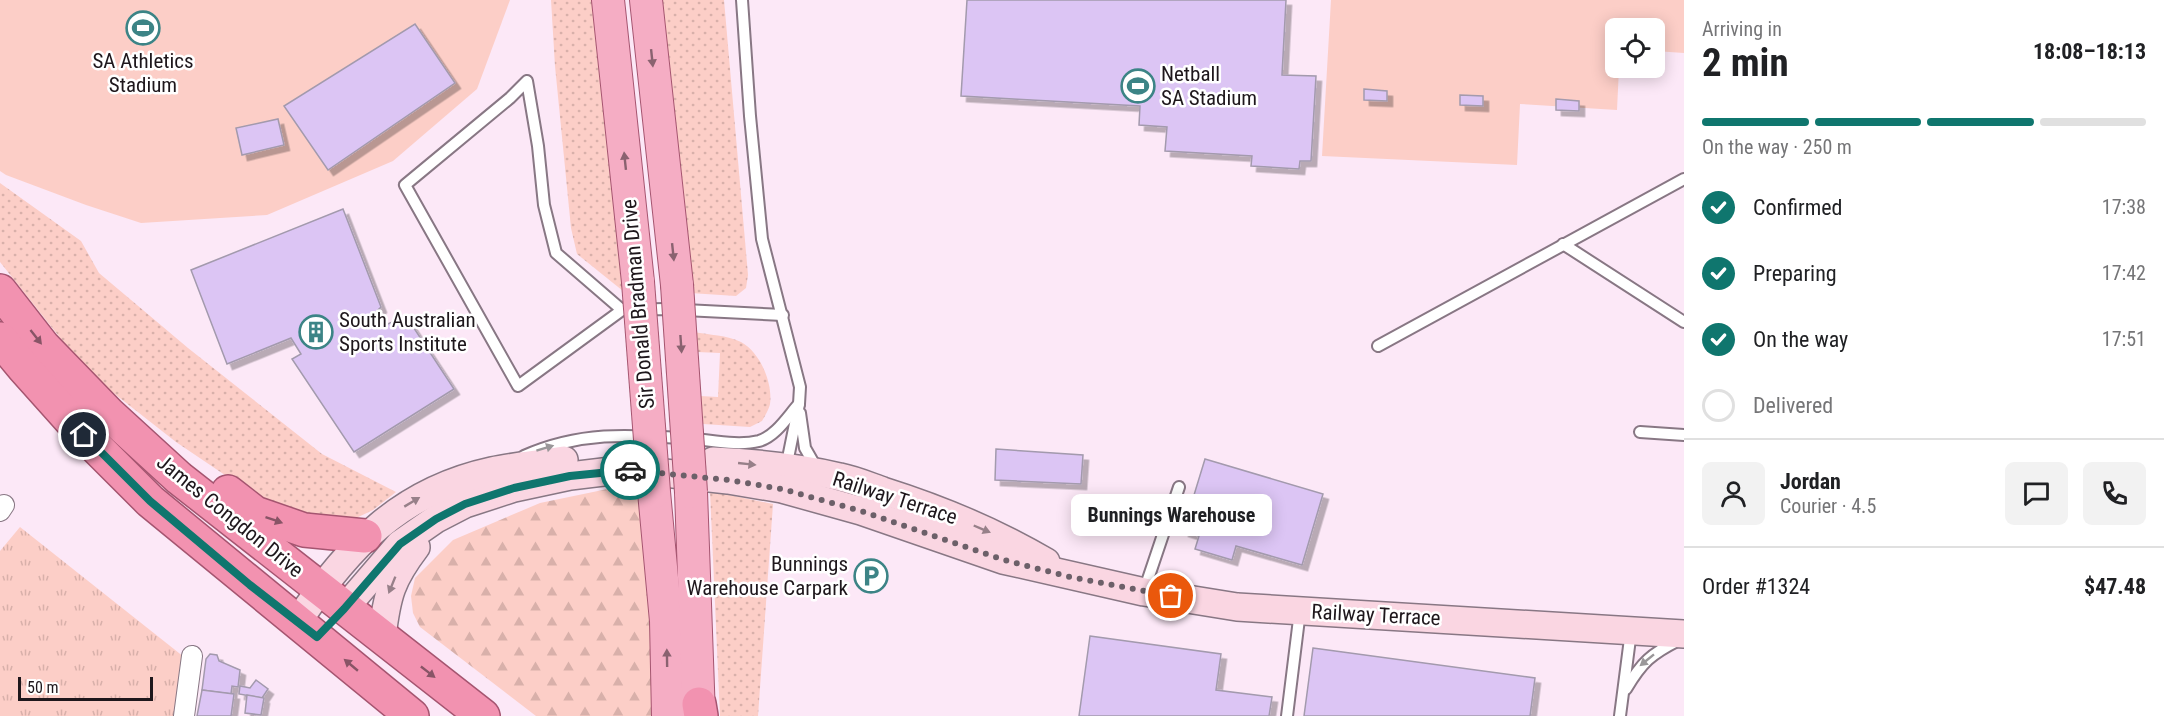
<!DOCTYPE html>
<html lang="en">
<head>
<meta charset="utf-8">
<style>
  :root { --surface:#fff; --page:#f2f2f2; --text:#202124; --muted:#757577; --line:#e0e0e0; --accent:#0f766e }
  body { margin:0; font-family:"Roboto Condensed",sans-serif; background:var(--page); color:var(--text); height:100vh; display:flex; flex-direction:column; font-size:22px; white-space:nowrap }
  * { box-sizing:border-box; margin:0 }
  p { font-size:20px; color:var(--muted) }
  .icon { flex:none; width:33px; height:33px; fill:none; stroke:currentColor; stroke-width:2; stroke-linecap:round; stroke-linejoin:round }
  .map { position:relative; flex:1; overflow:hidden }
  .panel { display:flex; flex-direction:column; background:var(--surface); width:480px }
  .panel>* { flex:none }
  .tools { position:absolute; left:1605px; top:18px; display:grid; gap:12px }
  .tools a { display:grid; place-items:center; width:60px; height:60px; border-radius:9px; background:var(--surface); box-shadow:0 3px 15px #0003; font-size:30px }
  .scale { position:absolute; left:18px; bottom:15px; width:135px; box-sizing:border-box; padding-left:6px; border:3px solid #1e171c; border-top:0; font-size:16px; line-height:21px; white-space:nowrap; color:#1e171c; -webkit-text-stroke:4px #fff; paint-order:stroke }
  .pin { position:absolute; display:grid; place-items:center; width:51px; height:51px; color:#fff; margin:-26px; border:3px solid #fff; border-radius:50%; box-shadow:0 2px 6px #0007 }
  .courier { position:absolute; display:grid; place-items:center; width:60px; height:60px; margin:-30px; border:4px solid #0f766e; border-radius:50%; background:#fff; color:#222; box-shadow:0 2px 8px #0007 }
  .bubble { position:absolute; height:42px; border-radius:9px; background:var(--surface); box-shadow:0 3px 15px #0003; font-size:20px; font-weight:700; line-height:42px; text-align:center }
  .head em { font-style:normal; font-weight:700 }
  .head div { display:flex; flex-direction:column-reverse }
  .head { display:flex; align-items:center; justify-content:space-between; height:102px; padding:0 18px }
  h1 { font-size:39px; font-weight:700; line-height:45px }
  .bar { display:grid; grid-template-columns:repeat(4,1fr); gap:9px 6px; align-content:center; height:72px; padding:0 18px }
  .bar i { height:8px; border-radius:4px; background:var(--line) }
  .bar .on { background:var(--accent) }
  .bar p { grid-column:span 4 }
  .line { display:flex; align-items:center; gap:15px; padding:0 18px; border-top:2px solid var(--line) }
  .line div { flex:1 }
  .round { display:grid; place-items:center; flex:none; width:63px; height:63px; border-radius:9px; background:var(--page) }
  ol { padding:0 18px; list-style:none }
  li { display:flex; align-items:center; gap:18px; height:66px }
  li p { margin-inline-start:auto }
  li .icon { padding:6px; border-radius:50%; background:var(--accent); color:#fff; stroke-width:4 }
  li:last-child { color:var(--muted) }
  li i { width:33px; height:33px; border:3px solid var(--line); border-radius:50% }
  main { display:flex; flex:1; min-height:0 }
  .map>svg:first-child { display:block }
  .grass { fill:url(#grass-dots) }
  .forest { fill:url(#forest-firs) }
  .park { fill:url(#park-tufts) }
  .garden { fill:#fccec7 }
  .building { fill:#dcc5f4; stroke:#a39aad; stroke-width:1.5; filter:url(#shadow) }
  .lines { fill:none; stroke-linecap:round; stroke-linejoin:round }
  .service-casing { stroke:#887784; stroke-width:14 }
  .minor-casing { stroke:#887784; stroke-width:22 }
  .secondary-casing { stroke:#887784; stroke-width:30 }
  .primary-casing { stroke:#a55570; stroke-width:34 }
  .trunk-casing { stroke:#a55570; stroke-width:36 }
  .service { stroke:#fff; stroke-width:10 }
  .minor { stroke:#fff; stroke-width:20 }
  .secondary { stroke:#fad6e2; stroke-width:27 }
  .primary { stroke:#f5adc4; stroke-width:32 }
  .trunk { stroke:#f292b0; stroke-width:33 }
  .primary-bridge-casing { stroke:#a55570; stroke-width:34; stroke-linecap:butt }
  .primary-bridge { stroke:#f5adc4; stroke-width:32 }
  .oneway { fill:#8a6270 }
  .oneway2 { fill:#885466 }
  .oneway3 { fill:#9a9799 }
  .oneway4 { fill:#978089 }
  .done { stroke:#6c6069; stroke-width:6; stroke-dasharray:0 10.8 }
  .route { stroke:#0f766e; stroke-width:8 }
  .labels { text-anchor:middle; stroke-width:5; stroke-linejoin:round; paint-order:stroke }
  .poi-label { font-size:21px; fill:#1e171c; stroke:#fff; text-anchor:start }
  .street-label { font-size:21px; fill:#1e171c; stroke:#fff }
</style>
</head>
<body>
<main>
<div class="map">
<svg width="1684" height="716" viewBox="0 0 1684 716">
  <defs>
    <pattern id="grass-dots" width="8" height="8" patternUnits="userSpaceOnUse" patternTransform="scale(1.5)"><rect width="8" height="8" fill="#fccec7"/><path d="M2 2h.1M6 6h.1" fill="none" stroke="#d8b0aa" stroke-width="1.8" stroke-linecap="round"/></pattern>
    <pattern id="forest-firs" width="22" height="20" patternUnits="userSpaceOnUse" patternTransform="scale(1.5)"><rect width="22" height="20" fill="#fccec7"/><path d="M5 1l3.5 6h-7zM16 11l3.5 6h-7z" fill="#d8b0aa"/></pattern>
    <pattern id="park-tufts" width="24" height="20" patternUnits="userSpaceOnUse" patternTransform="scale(1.5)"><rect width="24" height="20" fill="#fccec7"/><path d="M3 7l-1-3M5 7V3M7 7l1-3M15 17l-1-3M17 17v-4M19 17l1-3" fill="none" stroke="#d8b0aa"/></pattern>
    <filter id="shadow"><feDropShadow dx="5.5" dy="5.5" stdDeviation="0" flood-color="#0004"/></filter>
  </defs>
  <rect width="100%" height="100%" fill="#fce8f7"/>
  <g class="grass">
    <path d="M551 0H596L628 295 577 254 571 228 555 66Z"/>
    <path d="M662 0H724L748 275 746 288 736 296 690 293Z"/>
    <path d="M0 183 81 241 99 273 188 348 322 454 396 492 373 510 350 521 317 523 265 502 176 442 88 373 0 262Z"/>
    <path d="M694 332C709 335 727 335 741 342 760 352 773 383 770 404 769 409 765 416 762 421L750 427 703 424 700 396 718 397 720 353 697 352Z"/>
    <path d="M710 491 773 504 758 716H720Z"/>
  </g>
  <path class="forest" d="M622 486 645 487 660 716H536L420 627 413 613 411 596 415 578 453 540 540 503Z"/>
  <path class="park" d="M20 527 184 657 176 716H0V551Z"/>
  <g class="garden">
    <path d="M0 0H510L477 89 393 161 267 215 141 223 86 205 6 175 0 171Z"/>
    <path d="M1331 0H1684V53L1655 51 1654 28H1616V68H1619L1617 110 1520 104 1517 165 1322 156Z"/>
  </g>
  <g class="building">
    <path d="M967 0H1286L1282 75 1316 76 1311 161H1300L1299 169 1251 166 1252 156 1165 151 1167 127 1139 125 1140 106 961 96Z"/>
    <path d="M415 24 455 83 328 170 284 106Z"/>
    <path d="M1364 89 1387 91V101L1364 100Z"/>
    <path d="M1460 95 1483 96V106L1460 105Z"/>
    <path d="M1556 99 1579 101V111L1556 110Z"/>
    <path d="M278 119 284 145 242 155 236 128Z"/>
    <path d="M343 209 381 307 375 313 381 327 406 316 454 389 354 452 292 359 301 354 291 338 227 364 191 270Z"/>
    <path d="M996 449 1083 455 1081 484 995 480Z"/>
    <path d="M1205 459 1323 494 1302 565 1236 546 1232 560 1195 549 1199 536 1183 531Z"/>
    <path d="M1090 636 1221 654 1216 690 1272 697 1269 716H1079Z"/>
    <path d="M1313 648 1535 678 1530 716H1304Z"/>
    <path d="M210 654 217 655 219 661 240 670 238 687 232 686 231 694 202 690 206 659Z"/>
    <path d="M256 680 268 689 262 698 239 694 240 686 250 688Z"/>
    <path d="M202 690 234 694 231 716H197Z"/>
    <path d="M247 695 264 698 261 715 245 713Z"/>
  </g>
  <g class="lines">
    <defs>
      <g id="service">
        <path d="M742 0 750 116 762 239 800 387 799 404 786 468"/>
        <path d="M1563 244 1684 322"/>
        <path d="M622 310 556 253 544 205 538 146 527 81 510 98 405 185 518 386 622 310 665 309 783 315"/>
        <path d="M1378 346 1684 179"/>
        <path d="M800 413 805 448 817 469"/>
        <path d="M1640 432 1684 435"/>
        <path d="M524 456C583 430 633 435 695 439 715 441 739 446 759 441 776 436 788 416 799 404"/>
        <path d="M1144 591 1179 487"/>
        <path d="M1626 689C1642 662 1651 654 1679 640"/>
        <path d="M1287 716 1300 611"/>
        <path d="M1620 716 1631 631"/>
      </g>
      <g id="minor">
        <path d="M0 511 4 505"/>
        <path d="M184 716 192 656"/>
      </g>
      <g id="secondary">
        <path d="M713 461C755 463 799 467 840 477 855 480 869 486 883 491 940 509 995 532 1046 562"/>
        <path d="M344 609 400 544 436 519 465 504 514 488 570 476 628 469 728 480 782 489 861 511 1003 560 1144 592 1237 607 1684 634"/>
        <path d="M298 621C348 547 400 491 492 471 515 466 540 464 564 460"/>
        <path d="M382 636C387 595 391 580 416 547"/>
      </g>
      <g id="primary">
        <path d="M608 0 638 282"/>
        <path d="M646 0 677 285"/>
        <path d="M654 492 666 621 668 716"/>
        <path d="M691 492 699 716"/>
      </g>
      <g id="trunk">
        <path d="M0 291 43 346 109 414 179 478 483 716"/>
        <path d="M0 339 24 368 84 435 150 501 412 716"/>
        <path d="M228 492 255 513 304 530 365 536"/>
        <path d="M699 704 701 716"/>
      </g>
    </defs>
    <use href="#service" class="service-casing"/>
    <use href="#minor" class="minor-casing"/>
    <use href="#secondary" class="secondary-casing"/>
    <use href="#primary" class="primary-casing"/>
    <use href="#trunk" class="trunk-casing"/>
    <use href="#service" class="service"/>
    <use href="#minor" class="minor"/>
    <use href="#secondary" class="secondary"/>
    <use href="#primary" class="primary"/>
    <use href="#trunk" class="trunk"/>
    <defs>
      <g id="primary-bridge">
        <path d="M638 282 654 492"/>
        <path d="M677 285 691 492"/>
      </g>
    </defs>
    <use href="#primary-bridge" class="primary-bridge-casing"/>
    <use href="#primary-bridge" class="primary-bridge"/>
  </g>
  <defs><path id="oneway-solid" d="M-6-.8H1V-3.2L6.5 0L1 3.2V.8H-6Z" transform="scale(1.5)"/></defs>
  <g class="oneway">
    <use href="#oneway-solid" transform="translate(652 58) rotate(84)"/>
    <use href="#oneway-solid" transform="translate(625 161) rotate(-96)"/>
    <use href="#oneway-solid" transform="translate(673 252) rotate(84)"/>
    <use href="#oneway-solid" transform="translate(681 344) rotate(86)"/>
    <use href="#oneway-solid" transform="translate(667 658) rotate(-91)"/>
  </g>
  <g class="oneway2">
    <use href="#oneway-solid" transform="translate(36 337) rotate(52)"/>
    <use href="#oneway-solid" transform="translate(274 520) rotate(19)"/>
    <use href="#oneway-solid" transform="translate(351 665) rotate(-140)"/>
    <use href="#oneway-solid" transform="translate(428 672) rotate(38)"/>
  </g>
  <g class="oneway3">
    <use href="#oneway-solid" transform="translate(545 448) rotate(-17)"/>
    <use href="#oneway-solid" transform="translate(1647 660) rotate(141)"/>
  </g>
  <g class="oneway4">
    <use href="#oneway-solid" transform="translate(747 464) rotate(6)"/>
    <use href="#oneway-solid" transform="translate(412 502) rotate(-31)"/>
    <use href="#oneway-solid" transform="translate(982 529) rotate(23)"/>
    <use href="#oneway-solid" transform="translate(392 585) rotate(112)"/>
  </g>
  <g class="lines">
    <path class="done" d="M630 470 728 480 782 489 861 511 1004 560 1070 577 1171 596"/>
    <path class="route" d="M84 435 150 501 250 585 317 637 344 609 400 544 436 519 465 504 514 488 570 476 630 470"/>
  </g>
  <defs>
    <symbol id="stadium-ring" viewBox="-11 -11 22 22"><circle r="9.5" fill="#fff" stroke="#3c8486" stroke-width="1.5"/><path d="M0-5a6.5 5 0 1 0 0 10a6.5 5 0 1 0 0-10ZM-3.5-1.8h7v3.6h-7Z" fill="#3c8486"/></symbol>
    <symbol id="building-ring" viewBox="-11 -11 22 22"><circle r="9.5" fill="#fff" stroke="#3c8486" stroke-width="1.5"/><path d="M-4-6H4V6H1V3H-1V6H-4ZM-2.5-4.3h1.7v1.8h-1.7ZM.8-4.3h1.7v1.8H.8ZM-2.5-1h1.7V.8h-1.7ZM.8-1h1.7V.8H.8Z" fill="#3c8486"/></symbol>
    <symbol id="parking-ring" viewBox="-11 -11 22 22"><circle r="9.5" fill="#fff" stroke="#3c8486" stroke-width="1.5"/><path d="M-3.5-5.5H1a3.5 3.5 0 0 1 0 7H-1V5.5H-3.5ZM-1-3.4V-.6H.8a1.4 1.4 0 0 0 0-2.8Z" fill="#3c8486"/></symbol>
  </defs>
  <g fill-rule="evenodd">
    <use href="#stadium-ring" x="124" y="9" width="38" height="38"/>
    <use href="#stadium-ring" x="1119" y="67" width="38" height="38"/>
    <use href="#building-ring" x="297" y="313" width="38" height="38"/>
    <use href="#parking-ring" x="852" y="557" width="38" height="38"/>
  </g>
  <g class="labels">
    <g class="poi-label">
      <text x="143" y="68" text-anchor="middle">SA Athletics<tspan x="143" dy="24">Stadium</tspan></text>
      <text x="1161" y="81">Netball<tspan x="1161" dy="24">SA Stadium</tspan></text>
      <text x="339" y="327">South Australian<tspan x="339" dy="24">Sports Institute</tspan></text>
      <text x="848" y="571" text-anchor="end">Bunnings<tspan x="848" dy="24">Warehouse Carpark</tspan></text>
    </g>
    <g class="street-label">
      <text transform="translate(638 304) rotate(-95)" y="7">Sir Donald Bradman Drive</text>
      <text transform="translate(895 498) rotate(18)" y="7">Railway Terrace</text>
      <text transform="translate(230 516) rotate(39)" y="7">James Congdon Drive</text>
      <text transform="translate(1376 615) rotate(3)" y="7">Railway Terrace</text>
    </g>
  </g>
</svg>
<div class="tools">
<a><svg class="icon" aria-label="locate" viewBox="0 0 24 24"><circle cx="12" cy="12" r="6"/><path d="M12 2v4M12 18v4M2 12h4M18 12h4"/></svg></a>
</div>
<div class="scale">50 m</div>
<div class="pin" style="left:1171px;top:596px;background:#ea580c"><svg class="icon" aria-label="bag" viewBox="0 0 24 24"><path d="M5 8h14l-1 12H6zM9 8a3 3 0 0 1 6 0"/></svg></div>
<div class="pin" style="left:84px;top:435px;background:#1f2937"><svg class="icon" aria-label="home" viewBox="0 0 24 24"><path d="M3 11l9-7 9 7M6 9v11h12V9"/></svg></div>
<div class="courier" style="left:630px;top:470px"><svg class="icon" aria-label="car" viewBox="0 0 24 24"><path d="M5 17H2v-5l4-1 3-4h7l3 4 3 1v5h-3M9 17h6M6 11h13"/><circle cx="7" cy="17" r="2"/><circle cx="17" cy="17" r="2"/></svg></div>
<div class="bubble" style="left:1071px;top:494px;width:201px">Bunnings Warehouse</div>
</div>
<section class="panel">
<div class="head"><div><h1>2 min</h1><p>Arriving in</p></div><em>18:08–18:13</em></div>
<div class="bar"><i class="on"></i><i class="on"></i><i class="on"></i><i></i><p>On the way · 250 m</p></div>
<ol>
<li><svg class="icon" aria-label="check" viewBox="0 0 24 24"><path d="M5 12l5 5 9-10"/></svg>Confirmed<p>17:38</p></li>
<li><svg class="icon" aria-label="check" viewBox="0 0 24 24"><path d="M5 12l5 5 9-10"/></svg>Preparing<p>17:42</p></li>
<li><svg class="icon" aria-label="check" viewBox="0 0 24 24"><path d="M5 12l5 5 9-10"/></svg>On the way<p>17:51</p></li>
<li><i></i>Delivered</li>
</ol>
<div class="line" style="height:108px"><a class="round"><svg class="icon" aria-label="person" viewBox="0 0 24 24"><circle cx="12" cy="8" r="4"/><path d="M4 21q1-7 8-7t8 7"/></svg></a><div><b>Jordan</b><p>Courier · 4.5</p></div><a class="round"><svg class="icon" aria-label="chat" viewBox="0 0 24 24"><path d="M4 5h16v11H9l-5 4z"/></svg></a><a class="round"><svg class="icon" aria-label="phone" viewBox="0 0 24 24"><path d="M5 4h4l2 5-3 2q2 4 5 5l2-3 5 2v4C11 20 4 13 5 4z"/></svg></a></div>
<div class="line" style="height:78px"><div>Order #1324</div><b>$47.48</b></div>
</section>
</main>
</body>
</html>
